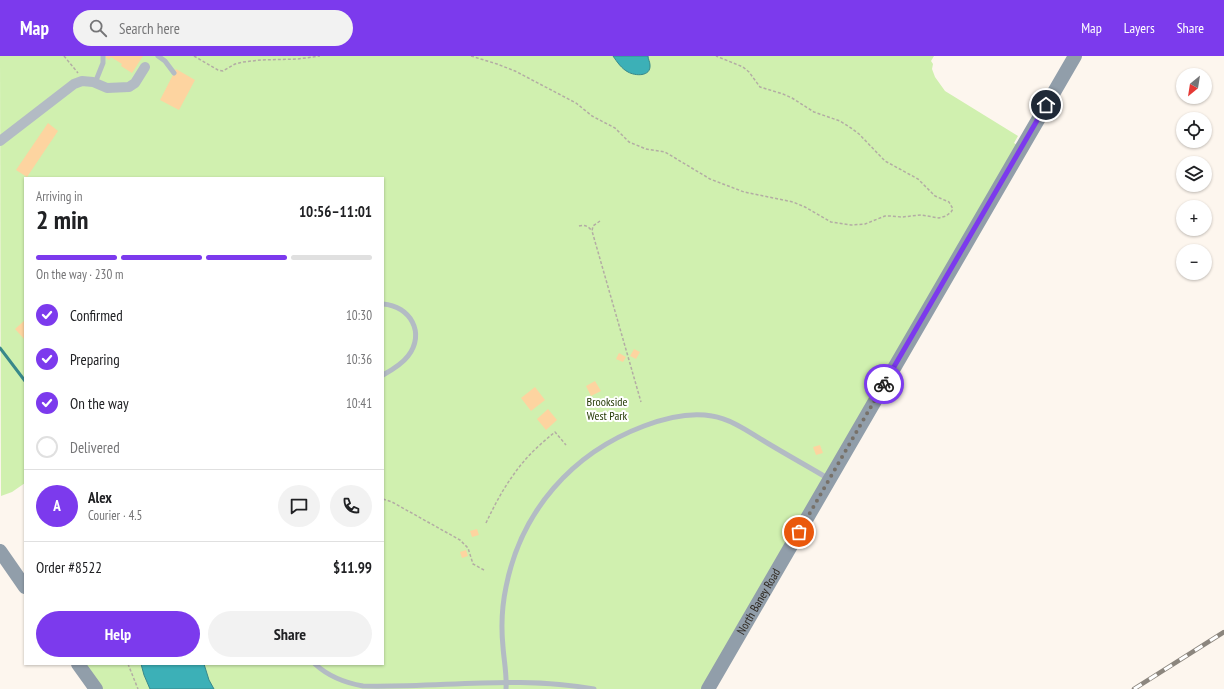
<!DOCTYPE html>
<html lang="en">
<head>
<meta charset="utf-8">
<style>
  :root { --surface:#fff; --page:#f2f2f2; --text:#202124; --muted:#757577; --line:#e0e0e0; --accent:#7c3aed }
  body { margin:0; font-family:"PT Sans Narrow",sans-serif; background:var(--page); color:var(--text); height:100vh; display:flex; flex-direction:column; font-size:15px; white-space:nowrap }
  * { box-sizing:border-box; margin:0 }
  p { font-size:13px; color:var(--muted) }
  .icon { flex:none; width:22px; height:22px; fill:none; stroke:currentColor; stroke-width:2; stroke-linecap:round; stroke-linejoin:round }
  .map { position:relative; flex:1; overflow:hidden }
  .details { position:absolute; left:24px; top:121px; width:360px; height:488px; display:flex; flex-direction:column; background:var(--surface); border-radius:0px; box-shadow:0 1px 3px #0004 }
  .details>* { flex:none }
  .needle { width:26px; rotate:210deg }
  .tools { position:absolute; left:1176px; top:12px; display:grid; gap:8px }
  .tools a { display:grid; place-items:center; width:36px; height:36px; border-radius:50%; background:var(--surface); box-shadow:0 1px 3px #0004; font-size:20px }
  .pin { position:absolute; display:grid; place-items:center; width:34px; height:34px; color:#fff; margin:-17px; border:2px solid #fff; border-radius:50%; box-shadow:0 1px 4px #0007 }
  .courier { position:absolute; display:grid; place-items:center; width:40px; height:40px; margin:-20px; border:3px solid #7c3aed; border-radius:50%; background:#fff; color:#222; box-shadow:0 1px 5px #0007 }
  .summary em { font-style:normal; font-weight:700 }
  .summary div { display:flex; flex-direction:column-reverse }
  .summary { display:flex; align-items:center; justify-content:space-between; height:68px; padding:0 12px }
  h1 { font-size:26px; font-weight:700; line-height:30px }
  .bar { display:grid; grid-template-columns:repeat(4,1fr); gap:6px 4px; align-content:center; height:48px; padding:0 12px }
  .bar i { height:5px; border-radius:3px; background:var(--line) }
  .bar .current { background:var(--accent) }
  .bar p { grid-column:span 4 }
  .line { display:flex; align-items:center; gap:10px; padding:0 12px; border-top:1px solid var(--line) }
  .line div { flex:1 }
  .round { display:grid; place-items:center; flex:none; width:42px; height:42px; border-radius:21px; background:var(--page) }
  ol { padding:0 12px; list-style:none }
  li { display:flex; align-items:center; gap:12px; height:44px }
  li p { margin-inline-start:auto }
  li .icon { padding:4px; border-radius:50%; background:var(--accent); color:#fff; stroke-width:4 }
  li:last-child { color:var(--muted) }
  li i { width:22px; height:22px; border:2px solid var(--line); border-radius:50% }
  .button { display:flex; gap:8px; margin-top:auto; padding:8px 12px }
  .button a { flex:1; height:46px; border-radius:24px; background:var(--accent); color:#fff; font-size:16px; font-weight:700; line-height:46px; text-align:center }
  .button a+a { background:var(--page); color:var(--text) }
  header { display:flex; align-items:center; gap:24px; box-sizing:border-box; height:56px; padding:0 20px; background:var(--accent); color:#fff }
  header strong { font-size:19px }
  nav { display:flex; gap:22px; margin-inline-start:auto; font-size:14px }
  .search { width:280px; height:36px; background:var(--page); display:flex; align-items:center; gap:10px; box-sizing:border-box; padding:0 14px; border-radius:22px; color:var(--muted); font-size:15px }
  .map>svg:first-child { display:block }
  .green { fill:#d0f0af }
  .water { fill:#3cb0b7; stroke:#38888a }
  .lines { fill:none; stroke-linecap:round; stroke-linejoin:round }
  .stream { stroke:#38888a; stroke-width:3 }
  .building { fill:#fdd4a0 }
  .path { stroke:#b3aca4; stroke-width:1.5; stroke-dasharray:3 2; stroke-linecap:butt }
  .lane { stroke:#b3bbc4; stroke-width:5 }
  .street { stroke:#b3bbc4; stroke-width:10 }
  .secondary { stroke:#919eaa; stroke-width:14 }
  .rail-casing { stroke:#8c867e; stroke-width:4.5 }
  .rail { stroke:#fff; stroke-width:3; stroke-dasharray:9; stroke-linecap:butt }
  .done { stroke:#777169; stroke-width:4; stroke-dasharray:0 7.2 }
  .route { stroke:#7c3aed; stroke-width:5 }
  .labels { text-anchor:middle; stroke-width:4; stroke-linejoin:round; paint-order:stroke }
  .park-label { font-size:12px; fill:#273c08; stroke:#fff }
  .street-label { font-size:12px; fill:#2f2921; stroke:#fff }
</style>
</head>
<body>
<header>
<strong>Map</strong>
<div class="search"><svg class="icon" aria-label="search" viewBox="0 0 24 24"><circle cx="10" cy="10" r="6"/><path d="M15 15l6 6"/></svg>Search here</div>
<nav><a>Map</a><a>Layers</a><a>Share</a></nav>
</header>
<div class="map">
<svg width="1224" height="633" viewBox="0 0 1224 633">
  <rect width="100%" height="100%" fill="#fdf6ee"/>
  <path class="green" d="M0 0H934L931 5 933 8 932 13 935 21 945 35 1018 80 1014 87 1019 90 703 633H99L81 608H383V122H25V427L12 436 1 440Z"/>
  <g class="water">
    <path d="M613 0H648C648 3 650 6 650 9 651 21 635 20 628 16 622 13 617 6 613 0Z"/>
    <path d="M141 608H204L209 624 214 633H150L144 619Z"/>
  </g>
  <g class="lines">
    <path class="stream" d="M0 292 25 325"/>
  </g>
  <g class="building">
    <path d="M106 0H143L132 17 121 10 122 8 111 1 109 4 105 1Z"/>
    <path d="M176 13 195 24 179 54 160 44Z"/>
    <path d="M48 67 58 75 27 121 16 114Z"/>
    <path d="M25 264V284L15 273Z"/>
    <path d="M634 293 640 296 636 303 630 300Z"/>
    <path d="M619 297 626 301 623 306 616 303Z"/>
    <path d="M595 325 601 335 591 340 586 330Z"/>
    <path d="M535 331 545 344 531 355 521 342Z"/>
    <path d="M548 353 557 364 546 374 537 363Z"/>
    <path d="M820 389 823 397 816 399 813 391Z"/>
    <path d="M477 473 479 479 472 481 470 475Z"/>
    <path d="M466 494 468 500 462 502 460 496Z"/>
  </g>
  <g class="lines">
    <g class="path">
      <path d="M64 0 78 17"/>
      <path d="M194 0 218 14 223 15 235 8 243 6 261 4 298 3 320 0"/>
      <path d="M471 0 497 8 515 15 576 47 592 60 615 72 629 86 646 93 665 96 710 123 744 136 793 146 805 151 831 166 851 169 865 168 885 160H891L902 161 921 159 939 162 946 160 951 156 953 153 949 146 935 140 918 123 885 105 859 78 851 72 840 65 814 56 792 42 783 38 760 31 749 16 743 11 716 0"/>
      <path d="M600 165 593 170 592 175 641 346"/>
      <path d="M579 170C585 168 589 171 592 175"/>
      <path d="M383 443 392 446 460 484 468 492 473 508 484 514"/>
      <path d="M486 467C494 450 503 433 514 418 525 402 540 388 555 376L566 389"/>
      <path d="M128 608 138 633"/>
    </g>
    <g class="lane">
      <path d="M158 0 165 5 174 17"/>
      <path d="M95 27 103 7V0"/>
      <path d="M383 248C410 250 426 277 408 300 402 308 392 314 383 319"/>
      <path d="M315 608C328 620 346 627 363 630 440 632 518 619 594 633"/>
      <path d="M506 633C507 619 504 605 503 591 501 571 502 550 506 531 521 455 572 397 644 370 665 362 690 356 712 360 732 363 752 378 769 388 789 400 809 411 829 423"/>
    </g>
    <path class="street" d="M0 85 74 28 82 25 93 26 107 32 129 31 135 27 145 11"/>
    <g class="secondary">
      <path d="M0 495 25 531"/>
      <path d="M78 608 96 633"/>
      <path id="s1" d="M708 633 1075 0"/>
    </g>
    <defs>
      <path id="rail" d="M1134 633 1224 576"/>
    </defs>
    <use href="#rail" class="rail-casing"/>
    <use href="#rail" class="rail"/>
  </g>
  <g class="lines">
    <path class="done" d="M799 476 884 328"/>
    <path class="route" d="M884 328 1046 49"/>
  </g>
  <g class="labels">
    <g class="park-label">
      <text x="607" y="350">Brookside<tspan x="607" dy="14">West Park</tspan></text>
    </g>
    <g class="street-label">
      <text dy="4" stroke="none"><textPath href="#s1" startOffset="101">North Baney Road</textPath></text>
    </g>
  </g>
</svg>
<div class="tools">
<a><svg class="needle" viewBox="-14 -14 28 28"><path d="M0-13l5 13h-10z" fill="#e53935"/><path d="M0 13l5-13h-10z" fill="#757577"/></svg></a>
<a><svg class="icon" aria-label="locate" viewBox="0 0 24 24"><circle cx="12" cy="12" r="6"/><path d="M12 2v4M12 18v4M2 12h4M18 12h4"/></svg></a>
<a><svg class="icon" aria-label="layers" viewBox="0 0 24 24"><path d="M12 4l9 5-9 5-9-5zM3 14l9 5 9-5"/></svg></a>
<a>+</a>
<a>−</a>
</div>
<div class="pin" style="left:799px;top:476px;background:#ea580c"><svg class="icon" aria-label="bag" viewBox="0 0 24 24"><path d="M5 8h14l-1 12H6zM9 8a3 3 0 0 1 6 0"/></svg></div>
<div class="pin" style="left:1046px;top:49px;background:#1f2937"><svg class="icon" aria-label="home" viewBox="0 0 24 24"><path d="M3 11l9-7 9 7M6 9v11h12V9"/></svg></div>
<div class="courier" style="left:884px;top:328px"><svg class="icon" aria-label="bike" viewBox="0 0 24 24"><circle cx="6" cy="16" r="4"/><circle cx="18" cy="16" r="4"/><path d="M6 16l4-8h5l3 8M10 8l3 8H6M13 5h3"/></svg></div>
<section class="details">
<div class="summary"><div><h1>2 min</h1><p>Arriving in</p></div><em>10:56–11:01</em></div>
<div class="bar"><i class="current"></i><i class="current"></i><i class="current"></i><i></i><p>On the way · 230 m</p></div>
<ol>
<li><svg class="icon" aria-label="check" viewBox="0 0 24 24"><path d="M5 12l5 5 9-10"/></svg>Confirmed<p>10:30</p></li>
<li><svg class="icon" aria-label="check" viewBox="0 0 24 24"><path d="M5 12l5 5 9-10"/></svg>Preparing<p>10:36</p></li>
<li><svg class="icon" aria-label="check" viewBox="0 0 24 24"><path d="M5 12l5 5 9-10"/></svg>On the way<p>10:41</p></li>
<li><i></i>Delivered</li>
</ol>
<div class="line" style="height:72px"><b class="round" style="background:var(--accent);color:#fff">A</b><div><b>Alex</b><p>Courier · 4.5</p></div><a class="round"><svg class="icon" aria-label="chat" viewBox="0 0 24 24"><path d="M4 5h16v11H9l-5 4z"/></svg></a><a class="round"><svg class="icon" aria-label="phone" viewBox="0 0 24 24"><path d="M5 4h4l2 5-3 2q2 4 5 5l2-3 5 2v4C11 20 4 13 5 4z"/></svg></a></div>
<div class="line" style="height:52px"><div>Order #8522</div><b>$11.99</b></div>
<div class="button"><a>Help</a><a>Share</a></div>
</section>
</div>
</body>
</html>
